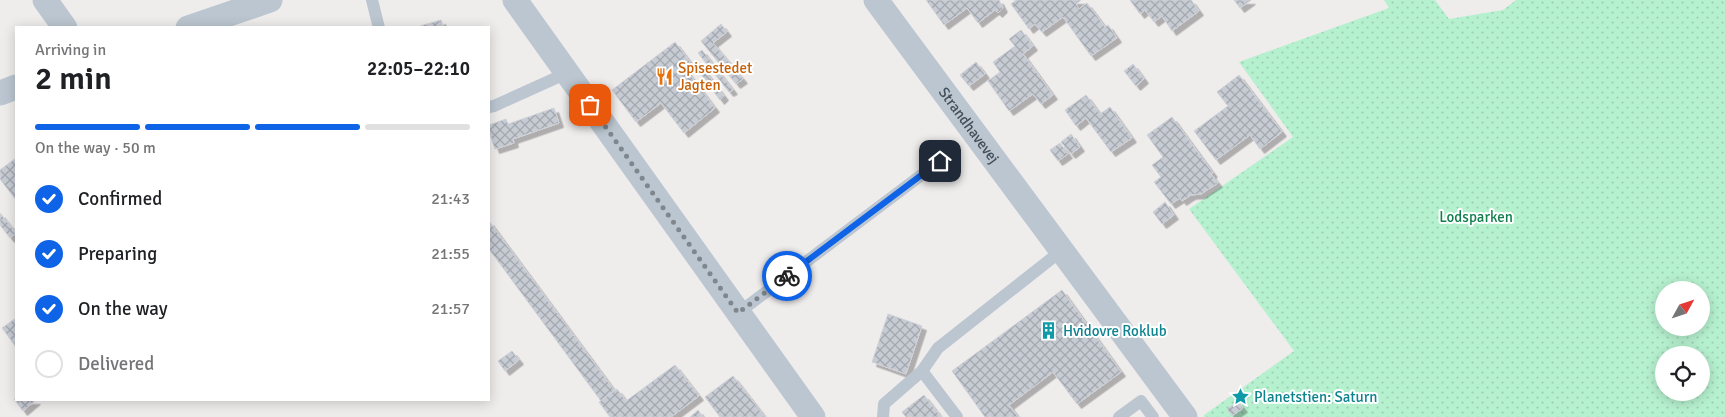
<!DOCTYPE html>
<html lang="en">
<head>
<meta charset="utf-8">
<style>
  :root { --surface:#fff; --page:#f2f2f2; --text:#202124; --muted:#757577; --line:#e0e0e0; --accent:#0e63e6 }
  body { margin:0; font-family:Signika,sans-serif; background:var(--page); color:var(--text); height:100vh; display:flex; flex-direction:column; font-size:19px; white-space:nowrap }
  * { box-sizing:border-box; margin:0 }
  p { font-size:16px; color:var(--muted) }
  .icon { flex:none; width:28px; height:28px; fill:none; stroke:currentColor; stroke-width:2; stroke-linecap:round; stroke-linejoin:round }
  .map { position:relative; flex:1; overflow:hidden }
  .side { position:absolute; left:15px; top:26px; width:475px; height:375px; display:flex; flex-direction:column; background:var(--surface); border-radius:0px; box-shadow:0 2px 12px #0003 }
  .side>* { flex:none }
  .needle { width:32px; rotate:50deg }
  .buttons { position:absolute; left:1655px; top:281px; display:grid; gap:10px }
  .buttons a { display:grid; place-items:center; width:55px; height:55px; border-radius:50%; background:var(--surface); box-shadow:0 2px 12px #0003; font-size:25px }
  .pin { position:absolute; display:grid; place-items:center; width:42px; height:42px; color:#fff; margin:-21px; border-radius:10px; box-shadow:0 2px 8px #0006 }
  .courier { position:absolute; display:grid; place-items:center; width:50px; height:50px; margin:-25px; border:4px solid #0e63e6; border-radius:50%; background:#fff; color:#222; box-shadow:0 1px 6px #0007 }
  .head em { font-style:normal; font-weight:600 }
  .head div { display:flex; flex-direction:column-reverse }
  .head { display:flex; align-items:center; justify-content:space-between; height:85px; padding:0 20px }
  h1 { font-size:32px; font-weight:600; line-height:38px }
  .bar { display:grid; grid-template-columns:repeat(4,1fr); gap:8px 5px; align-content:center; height:60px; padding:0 20px }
  .bar i { height:6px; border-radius:4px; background:var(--line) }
  .bar .on { background:var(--accent) }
  .bar p { grid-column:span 4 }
  ol { padding:0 20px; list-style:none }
  li { display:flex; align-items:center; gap:15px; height:55px }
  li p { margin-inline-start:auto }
  li .icon { padding:5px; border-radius:50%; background:var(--accent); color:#fff; stroke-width:4 }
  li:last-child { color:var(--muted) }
  li i { width:28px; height:28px; border:2px solid var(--line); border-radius:50% }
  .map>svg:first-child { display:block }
  .green { fill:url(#green-dots); fill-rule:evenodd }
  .building { fill:url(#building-cross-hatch); stroke:#cfd2d8; filter:url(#shadow) }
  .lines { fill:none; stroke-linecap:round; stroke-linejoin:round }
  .lane { stroke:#bbc6d0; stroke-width:12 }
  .street { stroke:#bbc6d0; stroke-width:25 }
  .done { stroke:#7f868d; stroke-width:5; stroke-dasharray:0 9 }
  .route { stroke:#0e63e6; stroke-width:6 }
  .labels { text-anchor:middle; stroke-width:4; stroke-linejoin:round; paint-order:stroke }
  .food-label { font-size:15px; fill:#c56008; stroke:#fff; text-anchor:start }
  .street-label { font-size:15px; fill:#434f5a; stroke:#fff }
  .park-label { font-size:15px; fill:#117f4d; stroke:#fff }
  .culture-label { font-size:15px; fill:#0d838f; stroke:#fff; text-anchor:start }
</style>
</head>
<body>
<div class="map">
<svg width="1725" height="417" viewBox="0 0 1725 417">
  <defs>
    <pattern id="green-dots" width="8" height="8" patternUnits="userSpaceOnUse" patternTransform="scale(1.25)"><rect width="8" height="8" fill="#b6f1cf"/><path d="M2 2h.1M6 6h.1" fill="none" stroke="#9ed0b4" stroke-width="1.8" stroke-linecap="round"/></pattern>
    <pattern id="building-cross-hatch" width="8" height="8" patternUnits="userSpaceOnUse" patternTransform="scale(1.25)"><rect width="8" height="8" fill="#c7cbd3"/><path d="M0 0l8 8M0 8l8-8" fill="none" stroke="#a3a7ae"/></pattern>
    <filter id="shadow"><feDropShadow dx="4.5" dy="4.5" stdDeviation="0" flood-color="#0004"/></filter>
  </defs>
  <rect width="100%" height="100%" fill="#efecec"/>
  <path class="green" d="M1384 0H1435L1449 19 1503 10 1516 0H1725V417H1204V415L1294 351 1189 209 1293 137 1239 62 1389 8ZM1664 290H1701V328H1664ZM1664 355H1701V392H1664Z"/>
  <g class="building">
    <path d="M926 0H999L1003 8 998 13 995 10 978 23 967 8 944 25Z"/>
    <path d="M1016 0H1081L1076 4 1079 9 1087 3 1105 27 1108 25 1117 38 1091 56 1063 17 1042 32 1035 24 1029 29 1011 4Z"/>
    <path d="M1130 0H1191L1199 11 1172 31 1162 16 1154 22 1145 10 1140 14Z"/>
    <path d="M1234 0H1251L1240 8Z"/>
    <path d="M441 20 444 28H420V26Z"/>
    <path d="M721 24 727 32 713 43 743 79 736 84 701 41Z"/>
    <path d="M1021 30 1033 46 1023 54 1053 95 1041 104 1033 94 1009 111 988 81 1000 72 993 62 1015 46 1009 39Z"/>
    <path d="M675 42 690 62 684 67 715 108 684 133 661 103 636 122 612 90Z"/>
    <path d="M702 50 733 90 729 92 698 53Z"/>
    <path d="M976 62 985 74 969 86 960 75Z"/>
    <path d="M699 63 724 96 720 100 695 66Z"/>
    <path d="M1133 64 1144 79 1136 86 1124 71Z"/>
    <path d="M1239 75 1282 132 1260 149 1250 135 1216 160 1194 131 1228 106 1217 92Z"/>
    <path d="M1086 95 1100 114 1110 107 1132 138 1111 152 1086 118 1076 126 1065 110Z"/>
    <path d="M554 108 559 123 513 139 514 143 495 149 489 132V125L506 119 508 124Z"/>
    <path d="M1172 117 1213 173 1211 174 1218 183 1201 194 1191 195 1182 201 1180 198 1171 204 1154 182 1161 177 1152 165 1163 157 1147 135Z"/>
    <path d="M1071 134 1080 147 1071 154 1061 142Z"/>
    <path d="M1060 143 1068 154 1058 161 1050 150Z"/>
    <path d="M16 158V200L0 179V170Z"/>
    <path d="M1165 202 1174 215 1162 224 1153 212Z"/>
    <path d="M0 213 16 233 10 238 0 225Z"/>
    <path d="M489 221 614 390 601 401 489 249Z"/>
    <path d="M1062 290 1121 372 1077 404 1053 372 1009 405 1018 417H985L952 371Z"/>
    <path d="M888 314 922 326 906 374 872 362Z"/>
    <path d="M16 318V347L2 328Z"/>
    <path d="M512 351 519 360 505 371 498 361Z"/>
    <path d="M675 365 699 396 671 417H610L599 402 617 389 626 401Z"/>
    <path d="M733 376 765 417H720L705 397Z"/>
    <path d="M924 395 941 417H906L902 412Z"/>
    <path d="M16 397V400H36L23 411 14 399Z"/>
    <path d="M1238 401 1243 408 1232 416 1227 409Z"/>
    <path d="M698 410 703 417H690Z"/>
  </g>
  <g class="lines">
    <g class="lane">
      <path d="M372 0 379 28"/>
      <path d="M489 107 494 106 567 73"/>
      <path d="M738 313 940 161"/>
      <path d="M922 371 957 417"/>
      <path d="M883 417 884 404 922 371 938 348 1061 251"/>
      <path d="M1119 417 1141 401 1153 417"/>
    </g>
    <g class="street">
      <path d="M45 0 65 28"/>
      <path d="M515 0 813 417"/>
      <path id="s1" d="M876 0 1185 417"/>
      <path d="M188 28 270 0"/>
      <path d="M0 93 16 87"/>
    </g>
  </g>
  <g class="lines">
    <path class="done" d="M590 105 738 313 787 276"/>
    <path class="route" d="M787 276 940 161"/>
  </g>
  <defs>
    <symbol id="restaurant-bare" viewBox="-9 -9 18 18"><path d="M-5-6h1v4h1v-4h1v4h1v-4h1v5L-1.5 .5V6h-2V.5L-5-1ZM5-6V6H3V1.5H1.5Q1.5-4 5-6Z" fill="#e8710a" stroke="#fff" stroke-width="2.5" paint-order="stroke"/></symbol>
    <symbol id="building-bare" viewBox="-9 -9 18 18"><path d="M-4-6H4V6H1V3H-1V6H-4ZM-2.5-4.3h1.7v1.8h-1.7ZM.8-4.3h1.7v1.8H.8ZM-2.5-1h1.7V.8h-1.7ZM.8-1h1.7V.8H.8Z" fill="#0f9aa8" stroke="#fff" stroke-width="2.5" paint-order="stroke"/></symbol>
    <symbol id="sight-bare" viewBox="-9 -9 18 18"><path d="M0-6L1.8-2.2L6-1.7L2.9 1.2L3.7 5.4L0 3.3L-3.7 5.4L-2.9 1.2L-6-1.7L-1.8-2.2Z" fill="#0f9aa8" stroke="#fff" stroke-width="2.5" paint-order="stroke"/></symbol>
  </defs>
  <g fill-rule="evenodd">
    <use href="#restaurant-bare" x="652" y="64" width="25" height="25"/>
    <use href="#building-bare" x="1036" y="318" width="25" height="25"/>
    <use href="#sight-bare" x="1228" y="384" width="25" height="25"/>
  </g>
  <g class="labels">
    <g class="food-label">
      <text x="678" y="73">Spisestedet<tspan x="678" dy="17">Jagten</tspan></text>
    </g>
    <g class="street-label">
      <text dy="5" stroke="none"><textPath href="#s1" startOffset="156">Strandhavevej</textPath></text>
    </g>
    <g class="park-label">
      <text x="1476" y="222">Lodsparken</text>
    </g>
    <g class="culture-label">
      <text x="1063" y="336">Hvidovre Roklub</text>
      <text x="1254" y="402">Planetstien: Saturn</text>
    </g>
  </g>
</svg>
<div class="buttons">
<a><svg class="needle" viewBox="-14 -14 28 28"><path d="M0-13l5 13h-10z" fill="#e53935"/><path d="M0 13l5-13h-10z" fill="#757577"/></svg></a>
<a><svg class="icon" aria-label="locate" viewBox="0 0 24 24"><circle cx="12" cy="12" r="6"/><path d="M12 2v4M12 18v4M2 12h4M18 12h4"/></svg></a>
</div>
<div class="pin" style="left:590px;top:105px;background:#ea580c"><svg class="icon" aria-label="bag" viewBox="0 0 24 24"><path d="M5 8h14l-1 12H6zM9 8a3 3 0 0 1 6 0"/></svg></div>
<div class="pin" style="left:940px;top:161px;background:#1f2937"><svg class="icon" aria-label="home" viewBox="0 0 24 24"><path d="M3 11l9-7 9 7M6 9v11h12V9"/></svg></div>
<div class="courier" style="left:787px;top:276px"><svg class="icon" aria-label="bike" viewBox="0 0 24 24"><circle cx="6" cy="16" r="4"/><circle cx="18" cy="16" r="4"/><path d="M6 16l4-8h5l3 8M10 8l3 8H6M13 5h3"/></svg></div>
<section class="side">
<div class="head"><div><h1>2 min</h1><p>Arriving in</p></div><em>22:05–22:10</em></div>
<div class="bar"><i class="on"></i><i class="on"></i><i class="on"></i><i></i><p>On the way · 50 m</p></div>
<ol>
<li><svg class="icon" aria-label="check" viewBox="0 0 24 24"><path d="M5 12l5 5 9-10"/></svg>Confirmed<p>21:43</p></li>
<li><svg class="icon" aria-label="check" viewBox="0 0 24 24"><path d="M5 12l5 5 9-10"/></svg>Preparing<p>21:55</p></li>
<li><svg class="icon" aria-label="check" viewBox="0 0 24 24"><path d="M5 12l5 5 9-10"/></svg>On the way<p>21:57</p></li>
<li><i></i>Delivered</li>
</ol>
</section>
</div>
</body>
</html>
